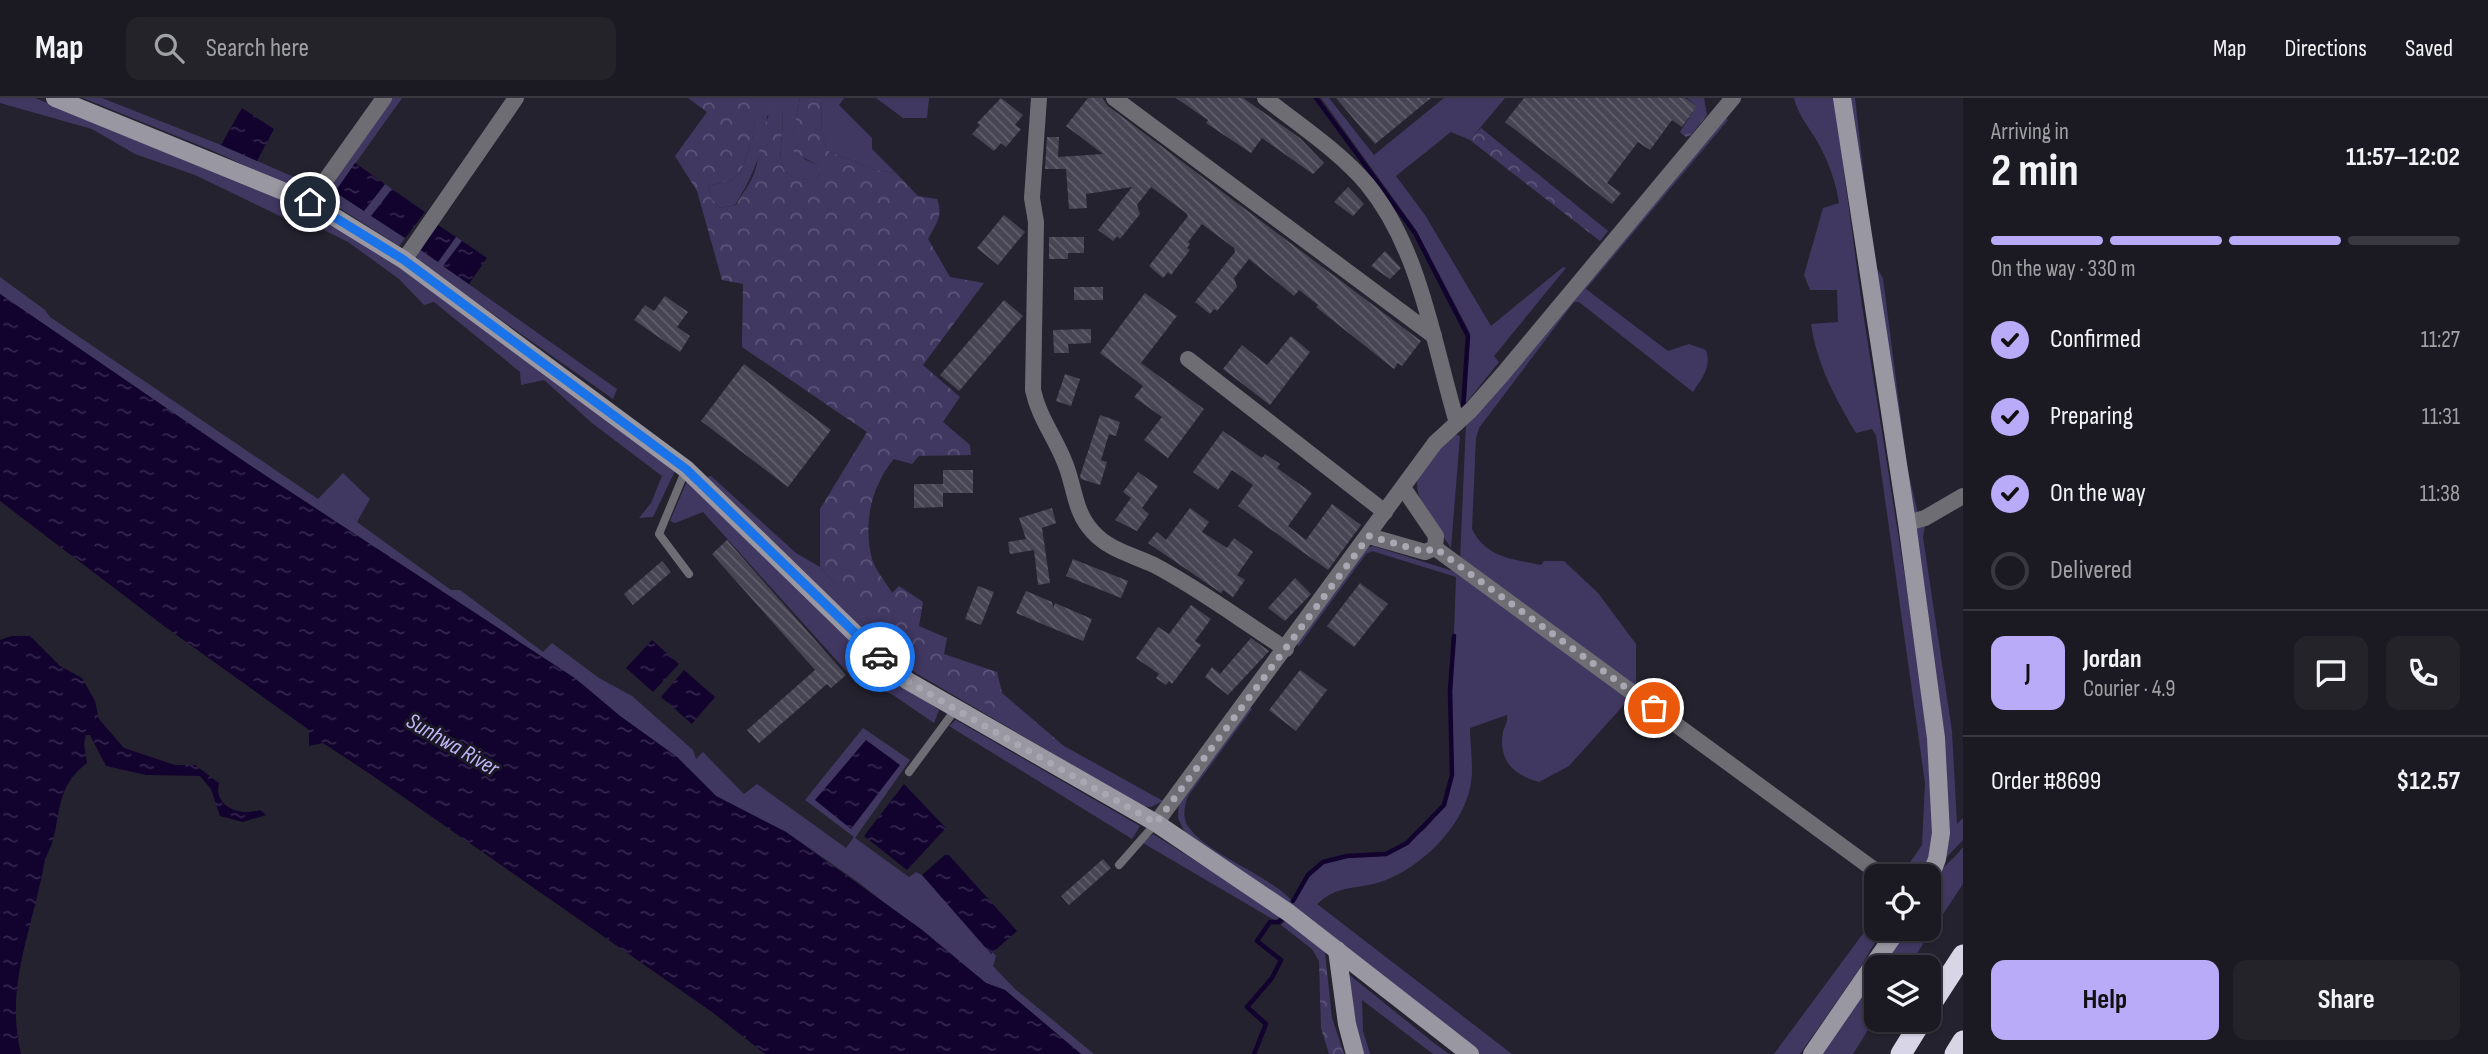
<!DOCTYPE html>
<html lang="en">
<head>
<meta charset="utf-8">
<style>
  :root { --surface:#1b1a22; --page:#24232a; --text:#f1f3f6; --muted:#a0a1a5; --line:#393840; --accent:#b9abf7 }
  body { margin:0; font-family:"Sofia Sans Condensed",sans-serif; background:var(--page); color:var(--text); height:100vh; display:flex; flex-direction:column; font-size:26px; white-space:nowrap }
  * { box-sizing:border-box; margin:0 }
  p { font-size:23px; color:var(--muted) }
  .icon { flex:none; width:38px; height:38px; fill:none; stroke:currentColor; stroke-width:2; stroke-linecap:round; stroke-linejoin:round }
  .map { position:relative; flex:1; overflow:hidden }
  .drawer { display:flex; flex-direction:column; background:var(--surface); width:525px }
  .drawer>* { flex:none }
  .fabs { position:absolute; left:1864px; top:766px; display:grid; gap:14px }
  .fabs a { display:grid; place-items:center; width:77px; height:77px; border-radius:14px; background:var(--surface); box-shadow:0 2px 5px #0004,0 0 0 2px var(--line); font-size:35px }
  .pin { position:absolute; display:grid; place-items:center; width:60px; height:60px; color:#fff; margin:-30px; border:4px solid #fff; border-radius:50%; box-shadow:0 2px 7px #0007 }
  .courier { position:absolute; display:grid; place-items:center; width:70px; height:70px; margin:-35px; border:5px solid #1a73e8; border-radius:50%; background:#fff; color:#222; box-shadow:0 2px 9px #0007 }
  .summary em { font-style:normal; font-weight:700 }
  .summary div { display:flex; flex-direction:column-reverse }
  .summary { display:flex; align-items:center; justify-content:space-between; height:119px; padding:0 28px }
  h1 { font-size:46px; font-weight:700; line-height:52px }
  .bar { display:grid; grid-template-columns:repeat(4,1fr); gap:10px 7px; align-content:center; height:84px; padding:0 28px }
  .bar i { height:9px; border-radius:5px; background:var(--line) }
  .bar .current { background:var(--accent) }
  .bar p { grid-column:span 4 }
  .line { display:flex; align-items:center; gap:18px; padding:0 28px; border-top:2px solid var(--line) }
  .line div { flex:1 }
  .round { display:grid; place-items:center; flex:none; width:74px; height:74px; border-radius:14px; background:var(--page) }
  ol { padding:0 28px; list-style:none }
  li { display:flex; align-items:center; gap:21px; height:77px }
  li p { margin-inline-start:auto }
  li .icon { padding:7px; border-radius:50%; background:var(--accent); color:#111; stroke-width:4 }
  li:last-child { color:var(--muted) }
  li i { width:38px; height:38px; border:4px solid var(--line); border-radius:50% }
  .button { display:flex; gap:14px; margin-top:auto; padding:14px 28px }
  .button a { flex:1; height:80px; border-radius:14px; background:var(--accent); color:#111; font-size:28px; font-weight:700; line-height:80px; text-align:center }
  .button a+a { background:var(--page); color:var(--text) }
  header { display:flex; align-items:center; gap:42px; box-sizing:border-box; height:98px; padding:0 35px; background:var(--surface); border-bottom:2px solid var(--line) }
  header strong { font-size:33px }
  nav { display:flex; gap:38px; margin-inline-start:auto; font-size:24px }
  .search { width:490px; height:63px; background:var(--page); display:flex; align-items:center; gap:18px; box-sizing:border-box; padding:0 24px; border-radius:14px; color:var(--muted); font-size:26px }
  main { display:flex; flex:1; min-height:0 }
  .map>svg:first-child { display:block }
  .grass { fill:#413862 }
  .forest { fill:url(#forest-crowns) }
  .water { fill:url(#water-ripples) }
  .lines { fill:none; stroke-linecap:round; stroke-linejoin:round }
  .stream { stroke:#11022e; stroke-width:4.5 }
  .building { fill:url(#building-back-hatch) }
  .lane { stroke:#6e6d74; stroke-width:8 }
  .street { stroke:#6e6d74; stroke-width:16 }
  .secondary { stroke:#9897a2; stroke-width:18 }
  .highway { stroke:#d7d5e6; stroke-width:21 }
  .done { stroke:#a9a7b1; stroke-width:7; stroke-dasharray:0 12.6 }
  .route { stroke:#1a73e8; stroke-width:9 }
  .labels { text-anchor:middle; stroke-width:6; stroke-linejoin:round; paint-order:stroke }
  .water-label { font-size:23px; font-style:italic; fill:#c0b5f6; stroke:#1a1824 }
</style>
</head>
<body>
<header>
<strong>Map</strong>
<div class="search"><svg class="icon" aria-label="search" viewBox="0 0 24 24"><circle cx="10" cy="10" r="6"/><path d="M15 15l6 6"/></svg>Search here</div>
<nav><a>Map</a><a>Directions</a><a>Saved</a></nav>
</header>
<main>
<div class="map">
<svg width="1963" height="956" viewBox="0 0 1963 956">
  <defs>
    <pattern id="forest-crowns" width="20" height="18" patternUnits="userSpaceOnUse" patternTransform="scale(1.75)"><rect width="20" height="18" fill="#413862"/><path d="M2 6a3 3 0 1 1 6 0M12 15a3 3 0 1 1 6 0" fill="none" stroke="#5d5579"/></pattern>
    <pattern id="water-ripples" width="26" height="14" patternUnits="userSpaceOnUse" patternTransform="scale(1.75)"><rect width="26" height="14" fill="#11022e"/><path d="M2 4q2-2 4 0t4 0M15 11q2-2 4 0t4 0" fill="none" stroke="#34274d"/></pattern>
    <pattern id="building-back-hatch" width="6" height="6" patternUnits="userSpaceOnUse" patternTransform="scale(1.75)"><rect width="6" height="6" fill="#474553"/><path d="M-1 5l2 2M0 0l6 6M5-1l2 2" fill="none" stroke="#62606c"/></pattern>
  </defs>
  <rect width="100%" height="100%" fill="#24222e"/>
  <g class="grass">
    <path d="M0 0H35L321 116 401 166 675 373 653 419 639 420 651 405 662 378 592 325 544 282 521 287 520 274 434 204 424 207 399 181 348 144 318 129 288 122 195 77 135 56 92 31 0 5Z"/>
    <path d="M83 0H102L221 47 312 87 309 92 301 93 211 52Z"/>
    <path d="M390 0H402L335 94 364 113 385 86 392 91 372 118 405 140 399 148 322 99Z"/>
    <path d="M755 0H800L793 36 804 61 818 67 820 76 815 82C764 84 786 46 782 14L767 18C764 51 753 79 735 107L720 110 711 100 708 88 732 82 741 74 754 34Z"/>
    <path d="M821 0H844L839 7 872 40V51L896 75 875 72 828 53 822 38Z"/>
    <path d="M876 0H929L927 20H903Z"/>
    <path d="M1321 0H1329L1374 57 1444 0H1505L1470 42 1451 34 1396 78 1425 117 1491 228 1563 169 1566 170 1494 258 1499 264 1466 305 1470 235 1416 132Z"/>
    <path d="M1794 0H1834L1862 208 1928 625 1934 730 1929 756 1924 771 1916 779H1900L1922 747 1925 685 1876 337 1872 331 1856 335C1835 300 1817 266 1811 226L1838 224 1837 192H1810L1804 177 1823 110 1839 105C1836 84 1828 62 1817 43 1809 29 1798 17 1794 0Z"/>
    <path d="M1849 0H1855L1874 166 1883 180 1907 368 1919 420 1912 417 1903 375Z"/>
    <path d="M1723 18 1728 22 1586 191 1668 253 1689 246 1706 252C1712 269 1702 280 1693 294L1579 204H1574L1479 330 1476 340 1472 431C1486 460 1513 461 1541 467L1544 463H1564L1598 495 1636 546V593L1460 462 1466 325Z"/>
    <path d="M456 139 462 143 443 168 617 291 613 301 418 163 415 155 418 150 438 164Z"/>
    <path d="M0 179 45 212 50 219 318 401 343 375 370 401 357 424 451 492H460L543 554 552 545 599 580 632 598 693 652 696 661 703 654 744 696 757 686 846 750 854 739 805 702 863 630 910 662 855 740 909 779 916 774 922 777 996 858 993 868 1015 891 1094 956H1081L1005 892 986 885 858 784 786 734 716 698 677 659 620 618 576 581 248 366 0 196Z"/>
    <path d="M1455 336 1460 338 1451 450C1416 397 1395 382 1455 336Z"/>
    <path d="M711 378 796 455 820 469 879 533 908 557 947 583 1163 703 1151 709 1142 708 914 574 880 549 707 379Z"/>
    <path d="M687 383 869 562 939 612 934 625 893 597 848 575 703 414 675 425 670 423Z"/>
    <path d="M1925 428 1923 439 1952 633 1957 726 1963 720V742L1945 761 1914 429Z"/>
    <path d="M1373 448 1456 474 1629 601 1569 668 1539 684C1514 677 1498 663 1503 634 1505 627 1508 624 1507 617L1470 630C1470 650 1475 675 1469 694 1459 732 1421 768 1386 782 1358 793 1342 784 1317 806L1512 956H1478L1187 739 1178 720 1179 702 1248 608 1252 611 1188 698C1184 708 1182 721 1189 730 1212 759 1268 776 1293 804L1309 777 1323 765 1347 759 1386 757 1424 732 1445 708 1453 677 1452 593 1456 479 1372 453 1366 456 1298 549 1297 542 1366 450Z"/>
    <path d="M956 622 1140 728 1132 741 949 628Z"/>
    <path d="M1153 736 1281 817 1276 823 1143 745Z"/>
    <path d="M1963 749V786L1907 870H1879L1905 831H1928C1929 814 1927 786 1940 773 1949 763 1954 761 1963 749Z"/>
    <path d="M1876 818V831H1883L1858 873 1800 956H1774Z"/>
    <path d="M1347 875 1434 945 1449 956H1433L1362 902 1363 933 1370 956H1361Z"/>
    <path d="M1876 875V919L1853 956H1822Z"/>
  </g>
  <g class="forest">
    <path d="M688 0H756L754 34 741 74 732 82 708 88 711 100 720 110 736 107C742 96 751 85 755 73 761 54 761 24 774 10L782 14C786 46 764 84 815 82L820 76 818 67 794 55 793 36 800 0H821L822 38 828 53 875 72 896 75 918 98 937 101C944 118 935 127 928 141L950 179 984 185 923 267 960 299 943 324 970 347 971 357 919 358 912 366 894 361C871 388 863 426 872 461 875 472 886 484 892 495L899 488 923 504 919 528 947 540 944 556 997 574 1002 595 1065 649C1013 619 955 593 907 556 874 531 848 499 820 469V411L867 334 742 249 743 186 722 182 697 93 675 58 707 14Z"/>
    <path d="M1687 0H1704L1707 17 1691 37 1686 39 1680 34 1697 8Z"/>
    <path d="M1481 30 1608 133 1600 143 1470 42Z"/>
    <path d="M1287 821 1316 842 1325 855 1332 920 1344 956H1329L1321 930 1319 863 1312 851 1281 827Z"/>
  </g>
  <g class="water">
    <path d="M242 10 274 31 257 63 221 47Z"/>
    <path d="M355 65 385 86 364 113 335 94Z"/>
    <path d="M392 91 425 114 405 140 371 118Z"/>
    <path d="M435 125 456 139 438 164 418 150Z"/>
    <path d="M462 143 487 160 469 186 443 168Z"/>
    <path d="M0 196 248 366 576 581 620 618 677 659 716 698 786 734 921 831 986 885 1005 892 1081 956H765L712 914 376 680 323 645 309 648V632L164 528 0 403Z"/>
    <path d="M11 538H30L60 568 82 580 95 603 99 621 124 650 175 667H195L219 685C213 710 242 718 260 712L266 717 243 724 220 718 211 691 200 678 146 677 106 668 90 637H86L84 646 87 665C49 694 65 726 45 761 34 828 4 887 21 956H0V542Z"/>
    <path d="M652 542 679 566 653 594 626 570Z"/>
    <path d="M684 572 715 599 692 626 661 599Z"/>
    <path d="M866 642 900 667 851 731 815 702Z"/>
    <path d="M904 686 946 730 907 772 864 738Z"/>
    <path d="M947 755 1017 833 991 856 922 777Z"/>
  </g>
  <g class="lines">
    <g class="stream">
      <path d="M1316 0 1415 135 1468 238 1463 310"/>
      <path d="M1293 803 1308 777 1323 764 1347 758 1386 756 1407 745 1444 707 1452 677 1450 593 1454 538"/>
      <path d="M1254 956 1266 926 1247 909 1272 880 1281 862 1257 843 1270 824H1279L1284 819"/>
    </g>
  </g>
  <g class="building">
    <path d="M1001 0 1023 17 1015 27 1021 31 1006 49 1001 45 994 53 972 36 980 27 977 25Z"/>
    <path d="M1088 0H1102L1108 8 1421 243 1402 268 1398 265 1394 271 1316 209 1318 207 1299 192 1294 198 1249 161 1234 180 1237 189 1217 213 1214 211 1210 216 1195 204 1235 154 1234 150 1202 126 1188 144 1190 146 1187 150 1190 152 1171 177 1168 174 1163 180 1149 168 1188 118 1186 115 1151 89 1137 107 1140 116 1120 141 1117 138 1113 143 1098 132 1132 89 1086 96 1087 110 1069 111 1066 71H1045L1047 39H1059L1058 59 1103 56 1066 28Z"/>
    <path d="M1176 0H1243L1300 40 1324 65 1313 76 1262 40 1251 55 1206 25 1208 22Z"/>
    <path d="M1336 0H1431L1375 46Z"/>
    <path d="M1524 0H1685L1697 8 1682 29 1672 22 1650 52 1638 44 1607 85 1621 95 1612 106 1505 24Z"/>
    <path d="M1348 89 1364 106 1353 118 1334 104Z"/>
    <path d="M1004 117 1025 134 998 167 977 150Z"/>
    <path d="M1049 139H1084V155H1068V161H1049Z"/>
    <path d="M1385 153 1401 170 1390 181 1371 168Z"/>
    <rect x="1074" y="189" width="29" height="13"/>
    <path d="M1145 195 1177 218 1141 265 1204 311 1168 360 1144 342 1162 319 1134 299 1143 288 1100 255Z"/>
    <path d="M665 198 688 214 677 229 690 238 680 254 634 222 645 207 654 213Z"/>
    <path d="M1004 202 1023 218 959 293 940 277Z"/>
    <path d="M1091 231V245L1068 246 1069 255H1054L1053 232Z"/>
    <path d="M1291 238 1310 254 1270 307 1223 271 1242 247 1267 267Z"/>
    <path d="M744 266 831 332 788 389 701 323Z"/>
    <path d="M1065 276 1080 281 1071 308 1056 303Z"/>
    <path d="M1100 317 1120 324 1116 338 1109 336 1101 362 1107 364 1100 387 1081 381 1080 378Z"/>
    <path d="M1223 333 1262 360 1265 356 1280 366 1277 370 1312 395 1288 428 1306 442 1332 406 1361 427 1328 472 1238 408 1253 387 1232 372 1218 392 1193 374Z"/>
    <path d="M943 372H973V395H943V409L914 410V386H943Z"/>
    <path d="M1138 374 1158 388 1142 410 1149 416 1137 433 1115 422 1131 400 1123 394Z"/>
    <path d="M1052 410 1056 425 1042 430 1050 485 1038 487 1034 452 1010 456 1008 444 1026 441 1019 420Z"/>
    <path d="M1190 410 1209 424 1202 434 1227 450 1234 440 1253 454 1237 477 1245 482 1233 499 1223 492 1221 495 1148 445 1157 434 1166 442Z"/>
    <path d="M727 442 846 577 831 590 827 586 759 645 747 632 815 572 712 456Z"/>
    <path d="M1073 461 1128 483 1121 500 1066 478Z"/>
    <path d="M662 463 671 474 633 507 624 496Z"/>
    <path d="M1295 480 1311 496 1285 523 1268 510Z"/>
    <path d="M1360 485 1388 506 1354 549 1327 528Z"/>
    <path d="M978 488 994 494 981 527 965 521Z"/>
    <path d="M1026 493 1052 504 1053 510 1055 505 1092 521 1083 543 1016 515Z"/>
    <path d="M1191 507 1211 521 1195 543 1201 547 1172 586 1169 583 1166 587 1156 580 1159 576 1136 560 1158 529 1169 536Z"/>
    <path d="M1251 540 1269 553 1228 597 1205 579 1212 569 1220 576Z"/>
    <path d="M1300 572 1327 592 1296 633 1269 612Z"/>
    <path d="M1103 761 1111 770 1069 807 1061 798Z"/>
  </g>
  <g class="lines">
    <g class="lane">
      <path d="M686 371 659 436 689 476"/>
      <path d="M909 674 955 612"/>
      <path d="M1119 767 1156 725"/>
    </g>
    <g class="street">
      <path d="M1039 0 1032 100 1036 124 1033 292C1039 320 1055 339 1065 365 1075 389 1074 414 1093 434 1109 452 1133 457 1154 467 1200 491 1242 523 1286 551"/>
      <path d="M1114 0 1434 238"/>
      <path d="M1265 0C1299 27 1339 53 1367 86 1421 152 1433 245 1457 325"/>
      <path d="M310 104 384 0"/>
      <path d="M404 162 516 0"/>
      <path d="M1188 261 1385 414"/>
      <path d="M1907 425 1925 420 1963 398"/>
      <path d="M1369 438 1425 454 1435 450 1436 438 1404 391"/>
      <path d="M1435 450 1884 779"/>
      <path d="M1156 725 1435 345 1471 312 1502 277 1733 0"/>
    </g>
    <g class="secondary">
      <path d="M55 0 310 104 404 162 686 371 881 561 908 583 1156 725 1289 815 1470 956"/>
      <path d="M1842 0 1907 425 1936 640 1941 735 1937 761 1928 784"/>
      <path d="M1337 852 1347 926 1355 956"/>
      <path d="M1812 956 1898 831"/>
    </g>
    <g class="highway">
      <path d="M1928 911 1963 857"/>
      <path d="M1901 956 1922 922"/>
      <path d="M1955 956 1963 943"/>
    </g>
  </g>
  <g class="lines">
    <path class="done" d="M880 559 908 583 955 611 1156 725 1369 438 1425 454 1435 450 1654 610"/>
    <path class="route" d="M310 104 404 162 686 371 880 559"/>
  </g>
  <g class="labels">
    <g class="water-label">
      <text transform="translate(453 646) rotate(30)" y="8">Sunhwa River</text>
    </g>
  </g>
</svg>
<div class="fabs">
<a><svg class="icon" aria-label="locate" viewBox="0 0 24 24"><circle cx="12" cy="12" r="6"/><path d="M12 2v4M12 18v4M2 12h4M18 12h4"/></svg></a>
<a><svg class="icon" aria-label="layers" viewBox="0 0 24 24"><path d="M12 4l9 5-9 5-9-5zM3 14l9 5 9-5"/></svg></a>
</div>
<div class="pin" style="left:1654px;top:610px;background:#ea580c"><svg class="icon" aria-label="bag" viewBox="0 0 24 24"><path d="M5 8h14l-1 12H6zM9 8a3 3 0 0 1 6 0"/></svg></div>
<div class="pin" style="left:310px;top:104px;background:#1f2937"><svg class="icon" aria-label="home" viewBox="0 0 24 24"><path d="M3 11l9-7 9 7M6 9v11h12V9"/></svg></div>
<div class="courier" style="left:880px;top:559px"><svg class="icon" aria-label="car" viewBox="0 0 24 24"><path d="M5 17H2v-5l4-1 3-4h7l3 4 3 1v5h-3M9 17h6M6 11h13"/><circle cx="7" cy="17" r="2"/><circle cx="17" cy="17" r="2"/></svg></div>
</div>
<section class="drawer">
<div class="summary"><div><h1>2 min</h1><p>Arriving in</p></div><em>11:57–12:02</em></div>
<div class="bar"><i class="current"></i><i class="current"></i><i class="current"></i><i></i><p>On the way · 330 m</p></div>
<ol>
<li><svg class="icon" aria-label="check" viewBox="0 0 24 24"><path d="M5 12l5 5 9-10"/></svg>Confirmed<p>11:27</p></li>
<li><svg class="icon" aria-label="check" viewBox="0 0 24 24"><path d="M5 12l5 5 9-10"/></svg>Preparing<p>11:31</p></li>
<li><svg class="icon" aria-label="check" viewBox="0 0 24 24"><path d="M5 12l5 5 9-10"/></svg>On the way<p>11:38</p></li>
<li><i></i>Delivered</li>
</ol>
<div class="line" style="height:126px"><b class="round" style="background:var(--accent);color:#111">J</b><div><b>Jordan</b><p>Courier · 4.9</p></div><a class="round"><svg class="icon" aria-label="chat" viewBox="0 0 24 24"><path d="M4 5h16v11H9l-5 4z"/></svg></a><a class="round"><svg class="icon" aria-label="phone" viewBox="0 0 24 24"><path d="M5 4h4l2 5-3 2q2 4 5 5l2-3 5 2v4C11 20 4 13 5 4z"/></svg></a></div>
<div class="line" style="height:91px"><div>Order #8699</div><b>$12.57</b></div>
<div class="button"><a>Help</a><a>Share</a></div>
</section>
</main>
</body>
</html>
